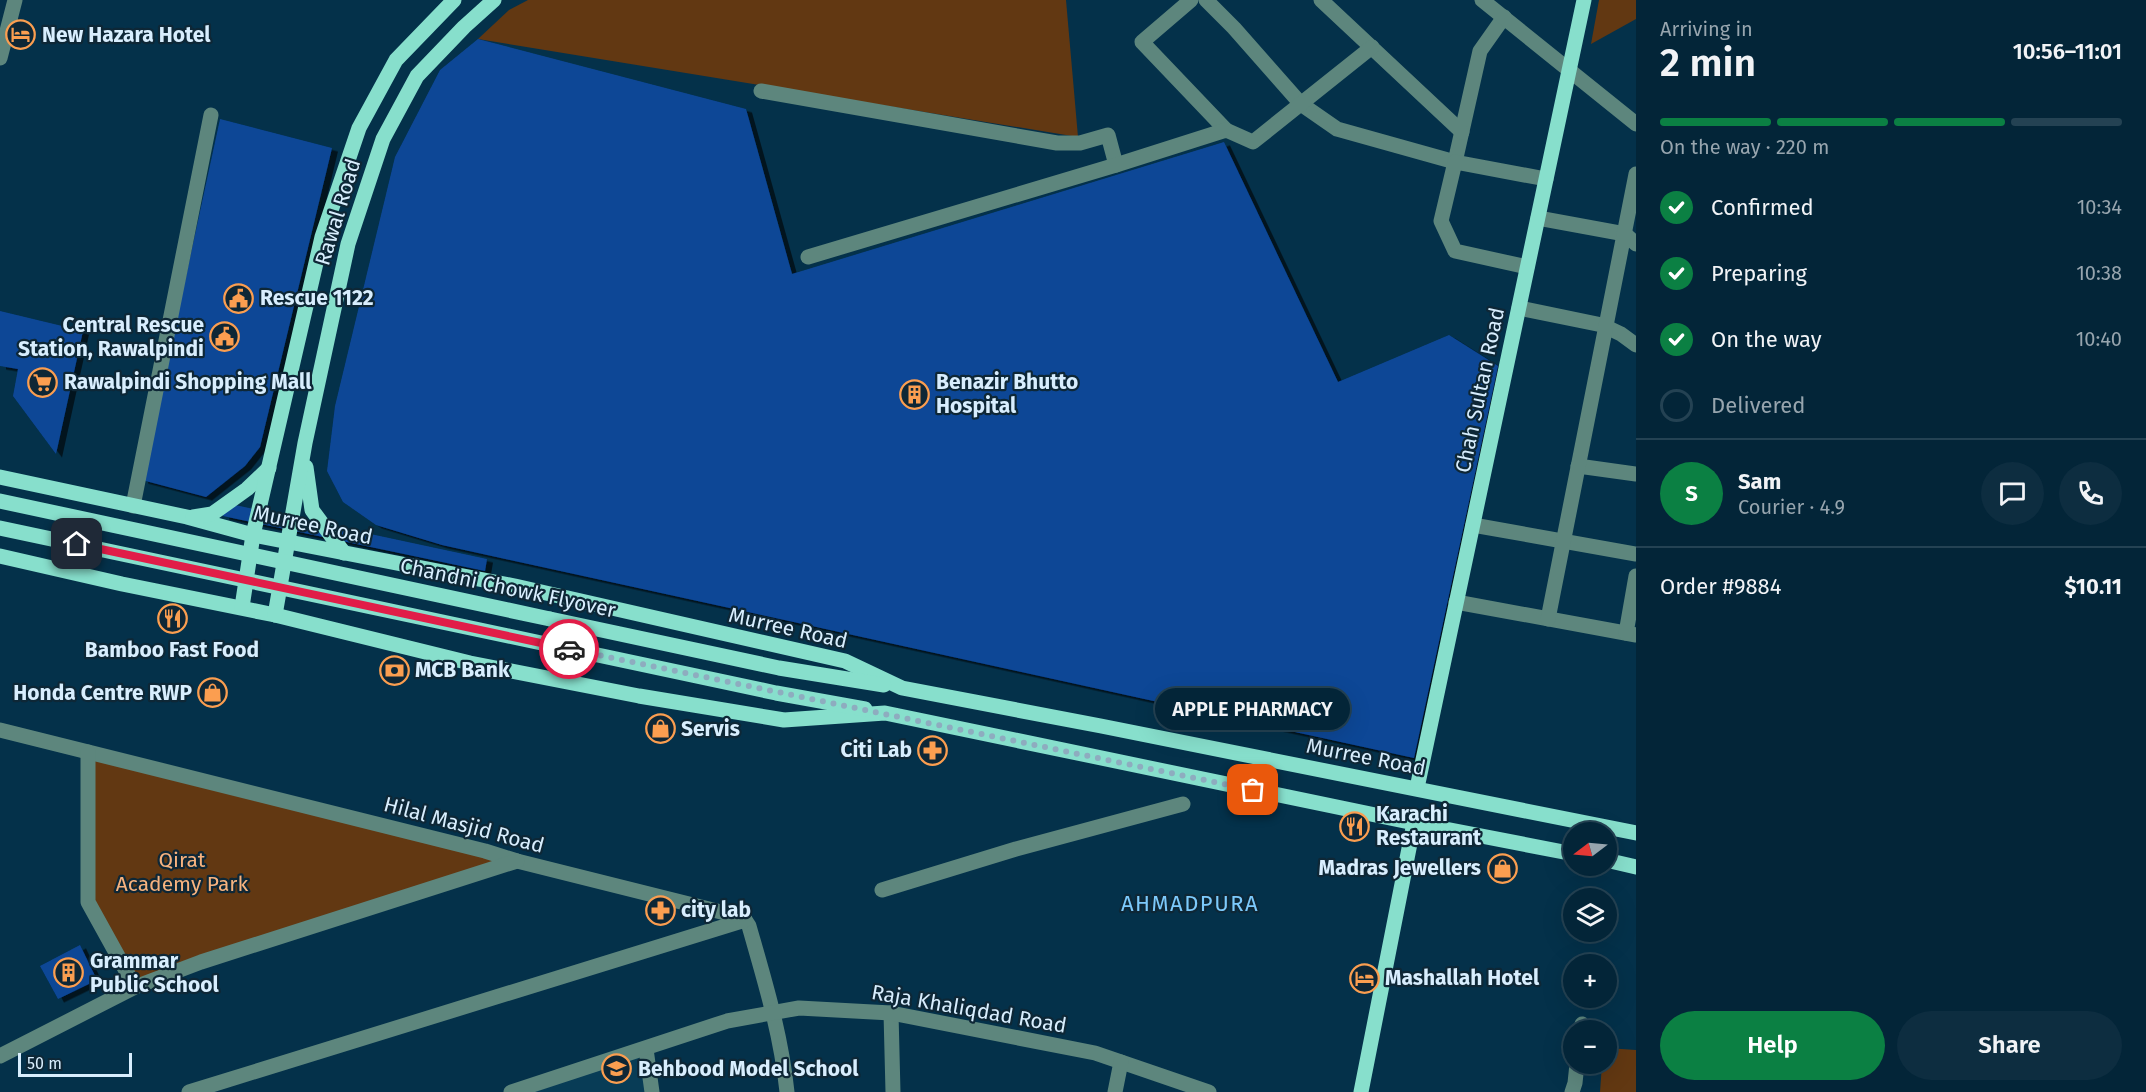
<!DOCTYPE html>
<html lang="en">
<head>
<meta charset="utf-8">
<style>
  :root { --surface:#032538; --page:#0d2d40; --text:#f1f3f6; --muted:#97a5ae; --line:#244253; --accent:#0b8043 }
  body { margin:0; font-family:"Fira Sans",sans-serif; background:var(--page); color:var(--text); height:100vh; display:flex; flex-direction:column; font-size:22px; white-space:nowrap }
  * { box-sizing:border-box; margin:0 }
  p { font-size:20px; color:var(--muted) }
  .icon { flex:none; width:33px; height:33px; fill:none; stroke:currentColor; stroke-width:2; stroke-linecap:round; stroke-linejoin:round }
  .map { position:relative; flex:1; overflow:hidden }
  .drawer { display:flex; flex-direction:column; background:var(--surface); width:510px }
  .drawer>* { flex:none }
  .needle { width:39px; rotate:254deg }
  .fabs { position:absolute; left:1563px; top:822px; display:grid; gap:12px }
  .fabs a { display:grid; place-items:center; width:54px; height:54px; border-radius:50%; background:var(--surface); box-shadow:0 6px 24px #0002,0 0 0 2px var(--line); font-size:30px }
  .scale { position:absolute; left:18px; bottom:15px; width:114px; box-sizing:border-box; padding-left:6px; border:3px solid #d8eefe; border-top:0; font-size:16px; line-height:21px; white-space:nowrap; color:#d8eefe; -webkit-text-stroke:4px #0e2736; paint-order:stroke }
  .pin { position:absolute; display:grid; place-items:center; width:51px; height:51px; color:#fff; margin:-26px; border-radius:12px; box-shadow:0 3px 9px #0006 }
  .courier { position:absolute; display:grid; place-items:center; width:60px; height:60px; margin:-30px; border:4px solid #e11d48; border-radius:50%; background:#fff; color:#222; box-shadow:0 2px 8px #0007 }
  .bubble { position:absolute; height:42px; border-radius:21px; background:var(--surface); box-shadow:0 6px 24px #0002,0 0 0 2px var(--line); font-size:20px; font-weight:600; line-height:42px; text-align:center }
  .summary em { font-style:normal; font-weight:600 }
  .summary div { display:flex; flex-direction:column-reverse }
  .summary { display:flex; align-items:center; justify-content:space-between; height:102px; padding:0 24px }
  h1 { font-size:39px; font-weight:600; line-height:45px }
  .bar { display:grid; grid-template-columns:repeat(4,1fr); gap:9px 6px; align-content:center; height:72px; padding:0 24px }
  .bar i { height:8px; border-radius:4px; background:var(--line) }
  .bar .current { background:var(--accent) }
  .bar p { grid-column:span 4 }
  .line { display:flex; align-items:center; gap:15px; padding:0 24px; border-top:2px solid var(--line) }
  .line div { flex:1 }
  .round { display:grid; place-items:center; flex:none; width:63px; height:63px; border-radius:32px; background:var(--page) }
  ol { padding:0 24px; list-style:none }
  li { display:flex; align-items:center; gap:18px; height:66px }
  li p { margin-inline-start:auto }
  li .icon { padding:6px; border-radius:50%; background:var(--accent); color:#fff; stroke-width:4 }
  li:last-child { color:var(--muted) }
  li i { width:33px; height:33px; border:3px solid var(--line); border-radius:50% }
  .action { display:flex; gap:12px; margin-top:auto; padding:12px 24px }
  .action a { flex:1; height:69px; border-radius:36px; background:var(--accent); color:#fff; font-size:24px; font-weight:600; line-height:69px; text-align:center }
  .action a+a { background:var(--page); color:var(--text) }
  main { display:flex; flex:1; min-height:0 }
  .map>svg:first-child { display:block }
  .built { fill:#083c56 }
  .green { fill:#623812 }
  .building { fill:#0d4696; filter:url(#shadow) }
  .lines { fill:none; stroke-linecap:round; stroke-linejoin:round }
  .minor { stroke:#5d867d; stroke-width:15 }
  .major { stroke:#87dfcc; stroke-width:15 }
  .major-bridge { stroke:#87dfcc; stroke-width:15 }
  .done { stroke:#8eacbf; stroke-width:6; stroke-dasharray:0 10.8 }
  .route { stroke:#e11d48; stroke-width:8 }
  .labels { text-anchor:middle; stroke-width:4.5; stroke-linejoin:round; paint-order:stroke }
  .poi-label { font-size:21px; font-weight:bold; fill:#d8eefe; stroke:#0e2736; text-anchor:start }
  .street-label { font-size:21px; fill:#d8eefe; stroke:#0e2736 }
  .park-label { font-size:21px; fill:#f7b37f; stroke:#0e2736 }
  .neighbourhood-label { font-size:22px; letter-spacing:1.5px; fill:#7ccafc; stroke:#0e2736 }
</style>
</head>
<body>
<main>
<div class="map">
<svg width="1636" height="1092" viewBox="0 0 1636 1092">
  <defs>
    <filter id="shadow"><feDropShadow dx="6" dy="3.5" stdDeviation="0" flood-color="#0009"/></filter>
  </defs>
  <rect width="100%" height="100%" fill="#04314a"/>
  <path class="built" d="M646 1049 652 1092H526Z"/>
  <g class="green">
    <path d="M528 0H1066L1078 137 478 39 509 10Z"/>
    <path d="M1599 0H1636V19L1591 44Z"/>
    <path d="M88 752 517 861 135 987 88 902Z"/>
    <path d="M1607 1048 1636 1050V1092H1600L1602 1064H1606Z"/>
  </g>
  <g class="building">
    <path d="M478 39 746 109 792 274 1224 142 1338 382 1449 335 1498 366 1414 758 442 545 376 525 343 502 327 471 335 406 395 157 440 70Z"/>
    <path d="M220 119 332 148 260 447 245 466 206 497 142 480Z"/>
    <path d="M0 311 83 331 56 454 13 396 18 369 0 366Z"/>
    <path d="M226 503 487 559 485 571 223 516Z"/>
    <path d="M80 945 97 980 58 999 40 966Z"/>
  </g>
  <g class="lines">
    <g class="minor">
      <path d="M1191 0 1142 42 1226 130"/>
      <path d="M1206 0 1234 28 1301 104 1337 129 1455 162 1480 51 1504 17"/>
      <path d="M1321 0 1462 132"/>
      <path d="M1482 0 1636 124"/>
      <path d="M0 58 15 0"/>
      <path d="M761 91 1057 143H1080L1108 135 1116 165"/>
      <path d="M1538 218 1625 234 1636 244"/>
      <path d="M808 257 1116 165 1226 130 1253 142 1372 47"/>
      <path d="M1527 267 1455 251 1441 221 1455 162 1546 179"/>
      <path d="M1519 308 1602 325 1621 334 1636 345"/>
      <path d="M1578 466 1636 474"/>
      <path d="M133 506 211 115"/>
      <path d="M1473 525 1636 554"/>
      <path d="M1456 602 1636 635"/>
      <path d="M1548 619 1636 174"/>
      <path d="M1626 633 1636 576"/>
      <path d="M0 730 485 851 517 861 737 916 745 920"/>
      <path d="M88 752V902L135 987"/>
      <path d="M882 890 1016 849 1183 804"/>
      <path d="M745 920 749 926C765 982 781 1034 787 1092"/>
      <path d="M891 1013 893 1092"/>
      <path d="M1581 1030 1582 1024"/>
      <path d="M646 1049 652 1092"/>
      <path d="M0 1056 135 987 201 962 517 861"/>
      <path d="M189 1092 745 920"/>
      <path d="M511 1092 727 1021 799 1008 891 1013 1095 1053 1209 1092"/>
      <path d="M1115 1092 1121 1062"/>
      <path d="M1572 1092 1575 1083 1577 1064"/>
    </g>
    <g class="major">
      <path d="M306 467 312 510 344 553"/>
      <path d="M0 477 187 517 253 535 515 586 845 661 902 688 1101 726 1636 833"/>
      <path d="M193 517 212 514 247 489 269 468"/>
      <path d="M0 556 122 584 275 615 470 663 639 696 784 720 885 713 1414 823 1574 854"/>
      <path d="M242 607 253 535 322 237 359 128 396 60 454 0"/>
      <path d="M275 615 305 443 348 244 383 139 417 76 464 27 494 0"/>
      <path d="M550 619 779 668 884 685"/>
      <path d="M546 644 776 693 865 709"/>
      <path d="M1417 788 1584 0"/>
      <path d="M1606 860 1636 867"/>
      <path d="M1361 1092 1414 823"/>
    </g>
    <g class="major-bridge">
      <path d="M0 501 550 619"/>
      <path d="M0 528 546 644"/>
    </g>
  </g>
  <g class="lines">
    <path class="done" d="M569 649 1253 790"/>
    <path class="route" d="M77 544 569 649"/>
  </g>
  <defs>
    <symbol id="hotel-ring" viewBox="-11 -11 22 22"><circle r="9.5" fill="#0e2736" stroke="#fb9e50" stroke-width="1.5"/><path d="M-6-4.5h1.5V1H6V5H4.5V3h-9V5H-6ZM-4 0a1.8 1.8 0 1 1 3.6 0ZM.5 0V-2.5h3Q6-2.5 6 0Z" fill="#fb9e50"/></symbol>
    <symbol id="civic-ring" viewBox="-11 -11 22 22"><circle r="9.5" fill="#0e2736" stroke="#fb9e50" stroke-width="1.5"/><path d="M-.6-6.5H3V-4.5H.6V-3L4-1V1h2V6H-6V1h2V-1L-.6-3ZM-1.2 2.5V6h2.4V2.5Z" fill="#fb9e50"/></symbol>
    <symbol id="supermarket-ring" viewBox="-11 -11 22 22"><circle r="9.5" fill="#0e2736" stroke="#fb9e50" stroke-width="1.5"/><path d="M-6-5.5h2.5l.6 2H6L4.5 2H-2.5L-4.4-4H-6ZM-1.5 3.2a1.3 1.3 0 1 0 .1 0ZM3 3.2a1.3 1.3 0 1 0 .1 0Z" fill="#fb9e50"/></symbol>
    <symbol id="building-ring" viewBox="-11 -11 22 22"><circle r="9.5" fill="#0e2736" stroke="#fb9e50" stroke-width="1.5"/><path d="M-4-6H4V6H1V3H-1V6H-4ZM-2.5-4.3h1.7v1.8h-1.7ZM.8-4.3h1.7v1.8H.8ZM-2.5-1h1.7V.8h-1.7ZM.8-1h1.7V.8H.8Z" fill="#fb9e50"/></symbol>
    <symbol id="restaurant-ring" viewBox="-11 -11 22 22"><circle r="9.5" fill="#0e2736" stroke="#fb9e50" stroke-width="1.5"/><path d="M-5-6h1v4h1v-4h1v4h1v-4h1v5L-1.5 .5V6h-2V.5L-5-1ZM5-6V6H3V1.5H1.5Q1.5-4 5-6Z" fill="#fb9e50"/></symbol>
    <symbol id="bank-ring" viewBox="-11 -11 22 22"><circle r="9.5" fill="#0e2736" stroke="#fb9e50" stroke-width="1.5"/><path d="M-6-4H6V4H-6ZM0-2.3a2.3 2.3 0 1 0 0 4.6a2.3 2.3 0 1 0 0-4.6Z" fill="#fb9e50"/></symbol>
    <symbol id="shop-ring" viewBox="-11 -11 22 22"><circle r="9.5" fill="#0e2736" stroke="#fb9e50" stroke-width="1.5"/><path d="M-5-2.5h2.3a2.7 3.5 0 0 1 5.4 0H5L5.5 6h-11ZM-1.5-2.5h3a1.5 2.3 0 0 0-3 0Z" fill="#fb9e50"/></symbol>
    <symbol id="pharmacy-ring" viewBox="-11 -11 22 22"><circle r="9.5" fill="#0e2736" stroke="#fb9e50" stroke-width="1.5"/><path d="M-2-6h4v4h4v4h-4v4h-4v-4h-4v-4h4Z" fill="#fb9e50"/></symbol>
    <symbol id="school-ring" viewBox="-11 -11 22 22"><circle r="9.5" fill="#0e2736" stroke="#fb9e50" stroke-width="1.5"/><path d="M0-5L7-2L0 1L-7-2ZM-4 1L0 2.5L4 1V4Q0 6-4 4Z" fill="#fb9e50"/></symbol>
  </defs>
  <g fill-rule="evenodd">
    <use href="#hotel-ring" x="4" y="18" width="33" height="33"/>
    <use href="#civic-ring" x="222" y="282" width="33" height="33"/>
    <use href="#civic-ring" x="208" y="320" width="33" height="33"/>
    <use href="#supermarket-ring" x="26" y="366" width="33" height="33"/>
    <use href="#building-ring" x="898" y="378" width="33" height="33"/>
    <use href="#restaurant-ring" x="156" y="602" width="33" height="33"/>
    <use href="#bank-ring" x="378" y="654" width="33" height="33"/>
    <use href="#shop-ring" x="196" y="676" width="33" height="33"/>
    <use href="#shop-ring" x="644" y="712" width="33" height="33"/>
    <use href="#pharmacy-ring" x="916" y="734" width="33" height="33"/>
    <use href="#restaurant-ring" x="1338" y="810" width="33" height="33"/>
    <use href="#shop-ring" x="1486" y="852" width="33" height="33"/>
    <use href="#pharmacy-ring" x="644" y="894" width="33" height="33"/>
    <use href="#building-ring" x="52" y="956" width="33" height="33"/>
    <use href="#hotel-ring" x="1348" y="962" width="33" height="33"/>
    <use href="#school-ring" x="600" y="1052" width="33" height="33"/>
  </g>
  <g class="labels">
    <g class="poi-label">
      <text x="42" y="42">New Hazara Hotel</text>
      <text x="260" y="305">Rescue 1122</text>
      <text x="204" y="332" text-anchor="end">Central Rescue<tspan x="204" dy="24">Station, Rawalpindi</tspan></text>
      <text x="64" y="389">Rawalpindi Shopping Mall</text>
      <text x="936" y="389">Benazir Bhutto<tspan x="936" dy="24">Hospital</tspan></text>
      <text x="172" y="657" text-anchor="middle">Bamboo Fast Food</text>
      <text x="415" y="677">MCB Bank</text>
      <text x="192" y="700" text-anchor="end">Honda Centre RWP</text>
      <text x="681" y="736">Servis</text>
      <text x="912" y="757" text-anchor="end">Citi Lab</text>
      <text x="1376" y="821">Karachi<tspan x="1376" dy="24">Restaurant</tspan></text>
      <text x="1481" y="875" text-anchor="end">Madras Jewellers</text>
      <text x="681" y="917">city lab</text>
      <text x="90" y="968">Grammar<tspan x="90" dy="24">Public School</tspan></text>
      <text x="1385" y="985">Mashallah Hotel</text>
      <text x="638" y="1076">Behbood Model School</text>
    </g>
    <g class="street-label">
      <text transform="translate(338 212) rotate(-73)" y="7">Rawal Road</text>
      <text transform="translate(1480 390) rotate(-78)" y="7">Chah Sultan Road</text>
      <text transform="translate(313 525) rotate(12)" y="7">Murree Road</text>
      <text transform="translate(508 588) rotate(12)" y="7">Chandni Chowk Flyover</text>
      <text transform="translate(788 628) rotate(13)" y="7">Murree Road</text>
      <text transform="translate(1366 757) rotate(11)" y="7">Murree Road</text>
      <text transform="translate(464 825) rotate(15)" y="7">Hilal Masjid Road</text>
      <text transform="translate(969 1009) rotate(10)" y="7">Raja Khaliqdad Road</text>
    </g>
    <g class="park-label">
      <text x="182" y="867">Qirat<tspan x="182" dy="24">Academy Park</tspan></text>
    </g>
    <g class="neighbourhood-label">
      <text x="1190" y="911">AHMADPURA</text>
    </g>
  </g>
</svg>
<div class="fabs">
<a><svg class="needle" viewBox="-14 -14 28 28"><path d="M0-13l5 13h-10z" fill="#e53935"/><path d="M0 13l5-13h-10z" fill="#97a5ae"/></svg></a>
<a><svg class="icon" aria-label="layers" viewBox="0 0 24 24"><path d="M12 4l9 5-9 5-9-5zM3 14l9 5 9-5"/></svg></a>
<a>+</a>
<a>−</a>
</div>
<div class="scale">50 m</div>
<div class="pin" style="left:1253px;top:790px;background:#ea580c"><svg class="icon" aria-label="bag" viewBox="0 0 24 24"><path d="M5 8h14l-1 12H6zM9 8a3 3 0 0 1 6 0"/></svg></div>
<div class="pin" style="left:77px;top:544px;background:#1f2937"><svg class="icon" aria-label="home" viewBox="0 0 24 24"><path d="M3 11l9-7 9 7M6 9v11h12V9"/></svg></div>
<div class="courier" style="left:569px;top:649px"><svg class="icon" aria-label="car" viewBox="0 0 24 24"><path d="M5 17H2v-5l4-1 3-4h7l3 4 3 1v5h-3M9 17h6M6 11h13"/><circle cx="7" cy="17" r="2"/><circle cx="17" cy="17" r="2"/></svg></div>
<div class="bubble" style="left:1155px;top:688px;width:195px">APPLE PHARMACY</div>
</div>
<section class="drawer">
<div class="summary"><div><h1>2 min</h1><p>Arriving in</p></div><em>10:56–11:01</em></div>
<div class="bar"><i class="current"></i><i class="current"></i><i class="current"></i><i></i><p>On the way · 220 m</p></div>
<ol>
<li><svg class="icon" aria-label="check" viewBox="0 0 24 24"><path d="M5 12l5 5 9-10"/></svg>Confirmed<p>10:34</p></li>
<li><svg class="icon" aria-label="check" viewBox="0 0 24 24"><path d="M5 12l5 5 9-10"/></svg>Preparing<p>10:38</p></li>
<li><svg class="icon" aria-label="check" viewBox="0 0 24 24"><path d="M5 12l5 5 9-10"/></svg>On the way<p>10:40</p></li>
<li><i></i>Delivered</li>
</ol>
<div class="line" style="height:108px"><b class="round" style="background:var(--accent);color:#fff">S</b><div><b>Sam</b><p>Courier · 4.9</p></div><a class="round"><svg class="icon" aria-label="chat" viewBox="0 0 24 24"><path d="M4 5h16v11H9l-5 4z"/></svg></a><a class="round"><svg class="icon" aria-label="phone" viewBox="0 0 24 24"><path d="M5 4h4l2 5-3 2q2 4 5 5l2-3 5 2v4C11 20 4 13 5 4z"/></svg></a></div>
<div class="line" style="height:78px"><div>Order #9884</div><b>$10.11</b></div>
<div class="action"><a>Help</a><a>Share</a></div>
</section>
</main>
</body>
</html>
